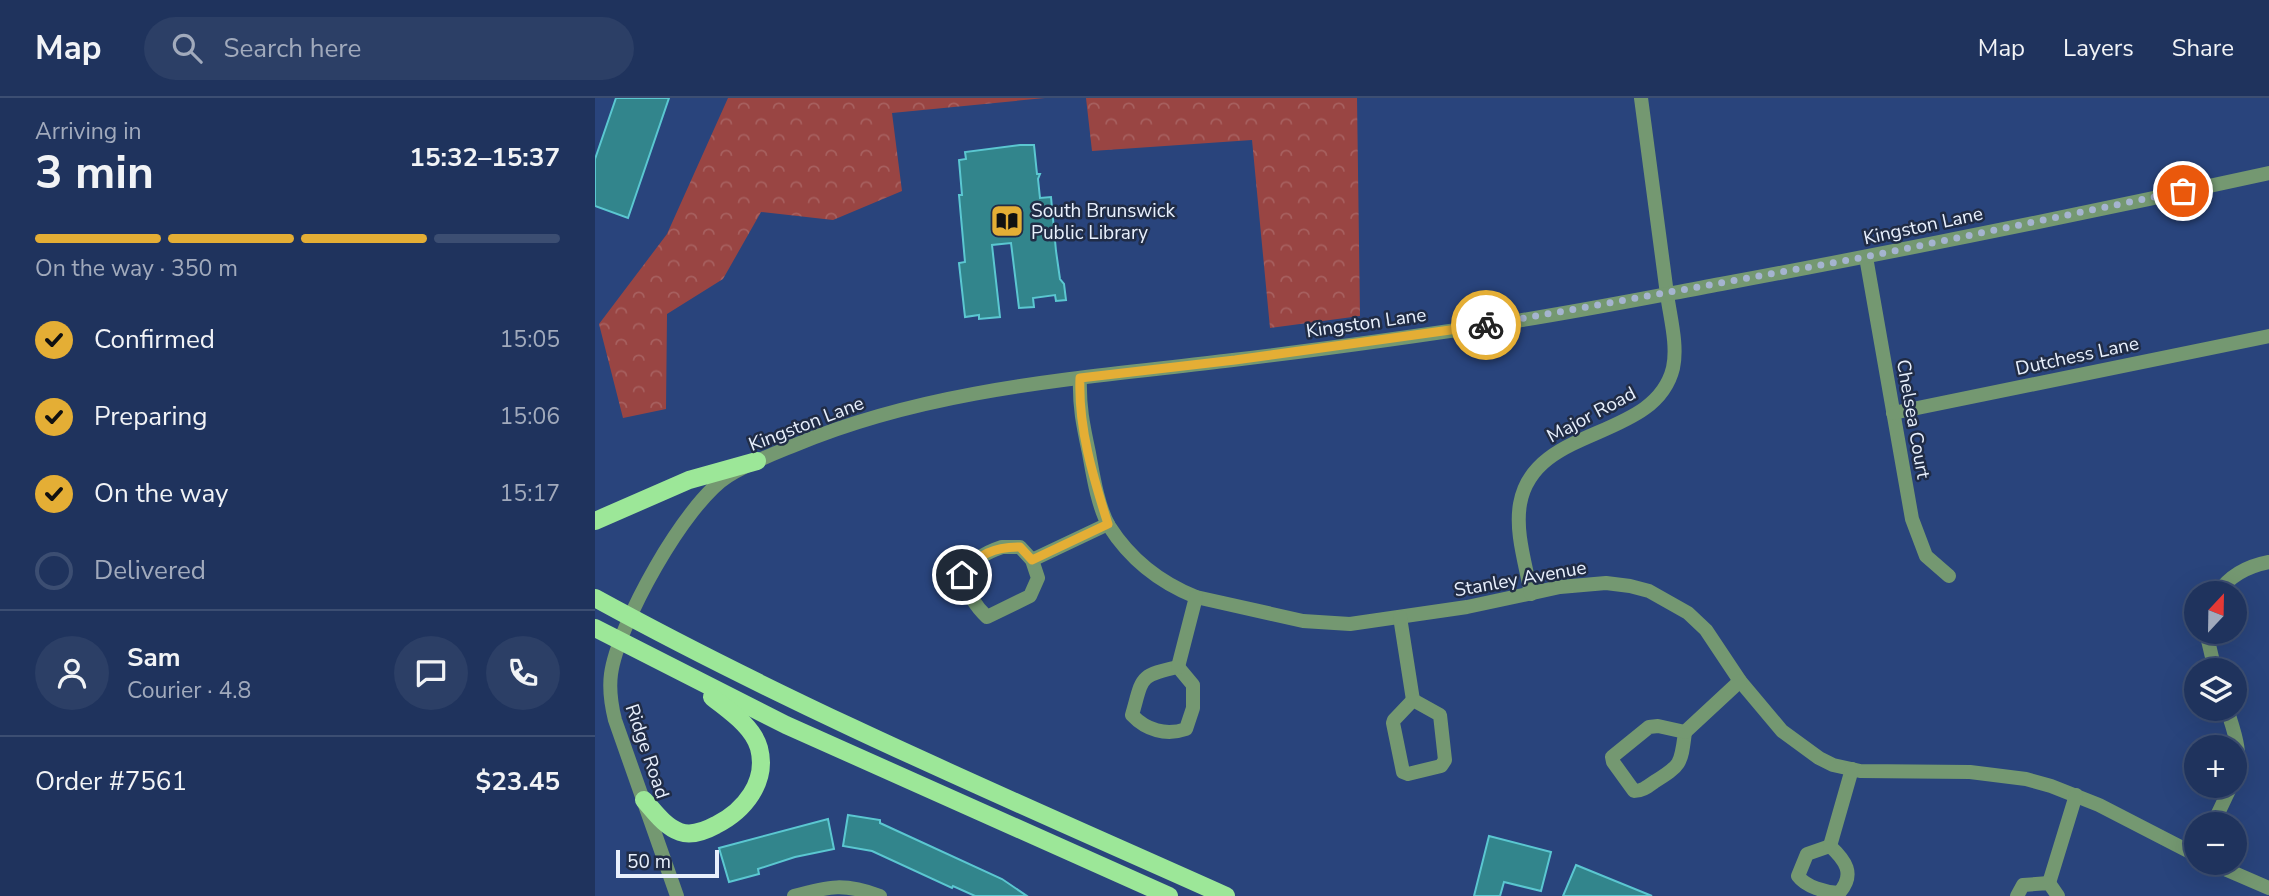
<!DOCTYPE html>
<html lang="en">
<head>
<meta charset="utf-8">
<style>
  :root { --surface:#1f335d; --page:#2c3f66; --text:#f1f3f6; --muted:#a1aabc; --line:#3c4e72; --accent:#e4ae35 }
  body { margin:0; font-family:"Nunito Sans",sans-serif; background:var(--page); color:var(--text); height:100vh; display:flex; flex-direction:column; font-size:26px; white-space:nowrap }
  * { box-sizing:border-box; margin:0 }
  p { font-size:23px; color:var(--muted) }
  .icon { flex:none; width:38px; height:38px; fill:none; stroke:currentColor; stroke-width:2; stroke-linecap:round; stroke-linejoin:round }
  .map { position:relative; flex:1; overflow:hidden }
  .sheet { display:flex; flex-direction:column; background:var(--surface); width:595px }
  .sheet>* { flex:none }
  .needle { width:46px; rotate:22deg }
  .fabs { position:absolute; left:1589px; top:483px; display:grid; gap:14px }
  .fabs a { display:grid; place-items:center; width:63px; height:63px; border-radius:50%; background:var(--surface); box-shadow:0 7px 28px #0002,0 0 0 2px var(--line); font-size:35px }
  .scale { position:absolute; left:21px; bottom:18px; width:103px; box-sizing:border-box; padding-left:7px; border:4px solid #e8f0fd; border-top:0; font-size:19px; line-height:24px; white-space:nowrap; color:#e8f0fd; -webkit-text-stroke:5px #202c46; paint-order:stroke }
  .pin { position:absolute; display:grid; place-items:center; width:60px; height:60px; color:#fff; margin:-30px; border:4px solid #fff; border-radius:50%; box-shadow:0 2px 7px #0007 }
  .courier { position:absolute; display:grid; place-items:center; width:70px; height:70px; margin:-35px; border:5px solid #e4ae35; border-radius:50%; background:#fff; color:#222; box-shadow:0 2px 9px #0007 }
  .head em { font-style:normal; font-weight:700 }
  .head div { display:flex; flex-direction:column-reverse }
  .head { display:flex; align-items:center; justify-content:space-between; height:119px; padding:0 35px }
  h1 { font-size:46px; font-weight:700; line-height:52px }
  .bar { display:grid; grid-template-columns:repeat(4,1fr); gap:10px 7px; align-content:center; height:84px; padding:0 35px }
  .bar i { height:9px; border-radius:5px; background:var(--line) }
  .bar .active { background:var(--accent) }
  .bar p { grid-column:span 4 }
  .line { display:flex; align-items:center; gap:18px; padding:0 35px; border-top:2px solid var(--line) }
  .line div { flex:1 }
  .round { display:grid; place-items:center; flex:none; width:74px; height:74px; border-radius:37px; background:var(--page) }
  ol { padding:0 35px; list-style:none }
  li { display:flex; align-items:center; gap:21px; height:77px }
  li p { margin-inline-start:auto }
  li .icon { padding:7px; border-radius:50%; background:var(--accent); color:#111; stroke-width:4 }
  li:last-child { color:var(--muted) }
  li i { width:38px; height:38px; border:4px solid var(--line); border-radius:50% }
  header { display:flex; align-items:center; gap:42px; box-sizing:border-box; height:98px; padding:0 35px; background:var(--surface); border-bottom:2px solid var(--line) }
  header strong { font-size:33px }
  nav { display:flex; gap:38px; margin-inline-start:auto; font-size:24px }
  .search { width:490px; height:63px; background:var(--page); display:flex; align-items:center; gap:18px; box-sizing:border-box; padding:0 24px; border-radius:38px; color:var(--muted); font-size:26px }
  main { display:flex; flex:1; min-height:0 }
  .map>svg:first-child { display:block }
  .forest { fill:url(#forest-crowns) }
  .building { fill:#32858c; stroke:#5bc7d1; stroke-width:2 }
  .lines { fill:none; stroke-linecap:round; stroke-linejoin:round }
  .minor { stroke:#749871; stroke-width:14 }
  .tertiary { stroke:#749871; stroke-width:14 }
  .primary { stroke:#9ce798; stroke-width:18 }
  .done { stroke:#a5b4d0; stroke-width:7; stroke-dasharray:0 12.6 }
  .route { stroke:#e4ae35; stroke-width:9 }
  .labels { text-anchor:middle; stroke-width:5; stroke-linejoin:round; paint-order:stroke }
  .poi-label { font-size:19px; fill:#e8f0fd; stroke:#202c46; text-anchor:start }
  .street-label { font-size:19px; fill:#e8f0fd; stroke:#202c46 }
</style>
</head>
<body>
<header>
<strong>Map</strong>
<div class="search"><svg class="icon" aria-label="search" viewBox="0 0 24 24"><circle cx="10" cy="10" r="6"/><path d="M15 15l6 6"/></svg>Search here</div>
<nav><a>Map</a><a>Layers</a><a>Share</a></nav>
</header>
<main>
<section class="sheet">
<div class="head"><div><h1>3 min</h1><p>Arriving in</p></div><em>15:32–15:37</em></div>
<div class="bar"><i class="active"></i><i class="active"></i><i class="active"></i><i></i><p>On the way · 350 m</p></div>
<ol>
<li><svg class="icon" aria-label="check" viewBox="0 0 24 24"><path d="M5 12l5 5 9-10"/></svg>Confirmed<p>15:05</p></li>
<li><svg class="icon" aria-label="check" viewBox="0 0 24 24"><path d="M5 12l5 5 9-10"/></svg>Preparing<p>15:06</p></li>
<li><svg class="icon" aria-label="check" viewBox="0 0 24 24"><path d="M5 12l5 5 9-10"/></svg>On the way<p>15:17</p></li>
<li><i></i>Delivered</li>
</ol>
<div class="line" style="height:126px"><a class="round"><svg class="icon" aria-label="person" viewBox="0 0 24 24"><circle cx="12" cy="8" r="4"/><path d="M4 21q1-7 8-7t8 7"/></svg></a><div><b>Sam</b><p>Courier · 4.8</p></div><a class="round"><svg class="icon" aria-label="chat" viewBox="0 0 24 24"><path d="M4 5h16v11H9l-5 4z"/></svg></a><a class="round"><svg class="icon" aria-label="phone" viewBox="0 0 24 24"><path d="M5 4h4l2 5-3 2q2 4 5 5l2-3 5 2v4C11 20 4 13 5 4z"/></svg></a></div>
<div class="line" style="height:91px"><div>Order #7561</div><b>$23.45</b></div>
</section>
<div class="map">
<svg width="1674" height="798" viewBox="0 0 1674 798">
  <defs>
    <pattern id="forest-crowns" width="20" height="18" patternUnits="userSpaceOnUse" patternTransform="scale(1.75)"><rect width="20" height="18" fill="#994543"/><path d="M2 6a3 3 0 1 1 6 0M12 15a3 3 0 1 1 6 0" fill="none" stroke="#a7605f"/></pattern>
  </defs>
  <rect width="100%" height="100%" fill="#29447c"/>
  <g class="forest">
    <path d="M133 0H450L297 15 307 93 238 122 166 114 128 181 72 216 71 311 28 320 4 226 72 136Z"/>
    <path d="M491 0H762L765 218 675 230 657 42 497 53Z"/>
  </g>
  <g class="building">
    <path d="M21 0H74L33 120 0 108V61Z"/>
    <path d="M425 47H439L442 76H445L443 81 445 100 456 99 461 153 465 181 469 186 471 202 461 203 460 197 438 200 439 209 424 210 416 145 397 147 405 219 384 221V217L370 219 364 165 370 164 364 97H367L364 62 371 61 370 54Z"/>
    <path d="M253 717 285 722V725L407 781 432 798H380L358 788 357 790 277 753 248 748Z"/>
    <path d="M233 721 239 751 200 759 163 771 164 776 134 784 124 750Z"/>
    <path d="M894 738 956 754 946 793 909 784 905 798H879Z"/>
    <path d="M981 767 1057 798H968Z"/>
  </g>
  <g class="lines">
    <g class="minor">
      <path d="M1271 159 1317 421 1331 458 1354 478"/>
      <path d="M485 280C484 308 488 327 494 355 498 377 503 409 514 428 535 461 566 485 601 499L708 523 755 526 872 509 965 489 1011 485 1035 488 1054 493 1093 515 1111 532 1145 583 1187 633 1224 660 1238 667 1265 673 1375 674 1431 681 1456 688 1504 707 1601 757"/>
      <path d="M1298 315 1674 238"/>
      <path d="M407 449H425L437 462 443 480 435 498 392 519C379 507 372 494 367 477 379 462 389 455 407 449Z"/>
      <path d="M437 462 513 426"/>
      <path d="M1623 495C1635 477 1653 468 1674 464"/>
      <path d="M936 496C931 467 920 435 925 406 939 326 1060 344 1078 270 1083 247 1075 219 1072 196"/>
      <path d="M805 519 818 602"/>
      <path d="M1611 534 1620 572"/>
      <path d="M583 569 598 587V610L591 631C571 638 551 632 537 617 548 579 543 578 583 569Z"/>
      <path d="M583 569 601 499"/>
      <path d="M818 602 845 617 850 662 846 668 813 676 808 674 798 625 799 622Z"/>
      <path d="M1632 611C1639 634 1648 655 1640 679"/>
      <path d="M1063 628 1090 634C1086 665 1087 667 1059 684 1052 689 1047 693 1039 693L1018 664 1017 659 1054 629Z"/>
      <path d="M1090 634 1145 583"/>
      <path d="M1618 726 1636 688"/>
      <path d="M1235 748C1250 762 1261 776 1244 795 1230 794 1211 789 1203 778L1212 756Z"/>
      <path d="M1235 748 1257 671"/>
      <path d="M1616 765 1674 790"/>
      <path d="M1454 785 1481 697"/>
      <path d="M199 798C234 788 250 785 285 798"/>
      <path d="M1422 798 1428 787 1454 785 1463 798"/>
    </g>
    <g class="tertiary">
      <path d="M1046 0 1072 196"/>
      <path d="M82 798 20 622C16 606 14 591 16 576 23 526 90 405 133 378 154 365 178 356 200 347 338 289 491 280 638 262 730 251 823 238 915 224 986 213 1056 199 1126 186 1309 152 1492 115 1674 75"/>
    </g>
    <g class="primary">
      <path d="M0 423 94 382 162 363"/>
      <path d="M0 500C204 612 419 703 631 798"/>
      <path d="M0 530 191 627 574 798"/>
      <path d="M49 702C59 713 70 729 85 734 97 738 110 733 121 727 149 713 173 684 164 650 158 628 134 613 117 599"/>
    </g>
  </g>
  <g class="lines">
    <path class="done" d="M891 227 1270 159 1588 93"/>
    <path class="route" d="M367 477C383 456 399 449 425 449L437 462 513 426C498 379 483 329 485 280L640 262 891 227"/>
  </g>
  <defs>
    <symbol id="library-square" viewBox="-11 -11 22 22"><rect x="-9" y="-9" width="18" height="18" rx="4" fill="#e4ae35" stroke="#202c46"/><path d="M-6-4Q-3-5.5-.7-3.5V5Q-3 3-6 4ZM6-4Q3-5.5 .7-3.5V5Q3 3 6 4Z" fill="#111"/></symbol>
  </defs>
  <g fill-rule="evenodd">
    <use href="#library-square" x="393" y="104" width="38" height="38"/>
  </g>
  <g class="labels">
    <g class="poi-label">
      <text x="436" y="119">South Brunswick<tspan x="436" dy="22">Public Library</tspan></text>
    </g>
    <g class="street-label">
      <text transform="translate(1328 127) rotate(-12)" y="7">Kingston Lane</text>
      <text transform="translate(771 224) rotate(-8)" y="7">Kingston Lane</text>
      <text transform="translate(1482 257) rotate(-12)" y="7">Dutchess Lane</text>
      <text transform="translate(996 316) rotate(-28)" y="7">Major Road</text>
      <text transform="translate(1319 321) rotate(80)" y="7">Chelsea Court</text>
      <text transform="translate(211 325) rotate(-21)" y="7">Kingston Lane</text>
      <text transform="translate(925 480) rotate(-10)" y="7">Stanley Avenue</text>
      <text transform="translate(53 653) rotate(71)" y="7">Ridge Road</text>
    </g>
  </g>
</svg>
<div class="fabs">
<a><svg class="needle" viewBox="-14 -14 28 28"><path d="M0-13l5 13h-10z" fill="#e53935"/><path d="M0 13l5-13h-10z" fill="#a1aabc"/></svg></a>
<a><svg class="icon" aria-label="layers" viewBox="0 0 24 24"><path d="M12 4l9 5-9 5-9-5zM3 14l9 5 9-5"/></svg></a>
<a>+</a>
<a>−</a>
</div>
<div class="scale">50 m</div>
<div class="pin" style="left:1588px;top:93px;background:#ea580c"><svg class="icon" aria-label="bag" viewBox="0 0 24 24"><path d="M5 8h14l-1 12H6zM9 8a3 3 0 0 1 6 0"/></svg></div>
<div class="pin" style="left:367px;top:477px;background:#1f2937"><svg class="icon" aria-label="home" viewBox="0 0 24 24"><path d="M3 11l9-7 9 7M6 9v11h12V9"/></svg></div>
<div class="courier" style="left:891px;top:227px"><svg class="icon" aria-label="bike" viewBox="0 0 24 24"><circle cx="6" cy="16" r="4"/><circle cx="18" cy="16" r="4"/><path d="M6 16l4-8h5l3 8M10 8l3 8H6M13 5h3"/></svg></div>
</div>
</main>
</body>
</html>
